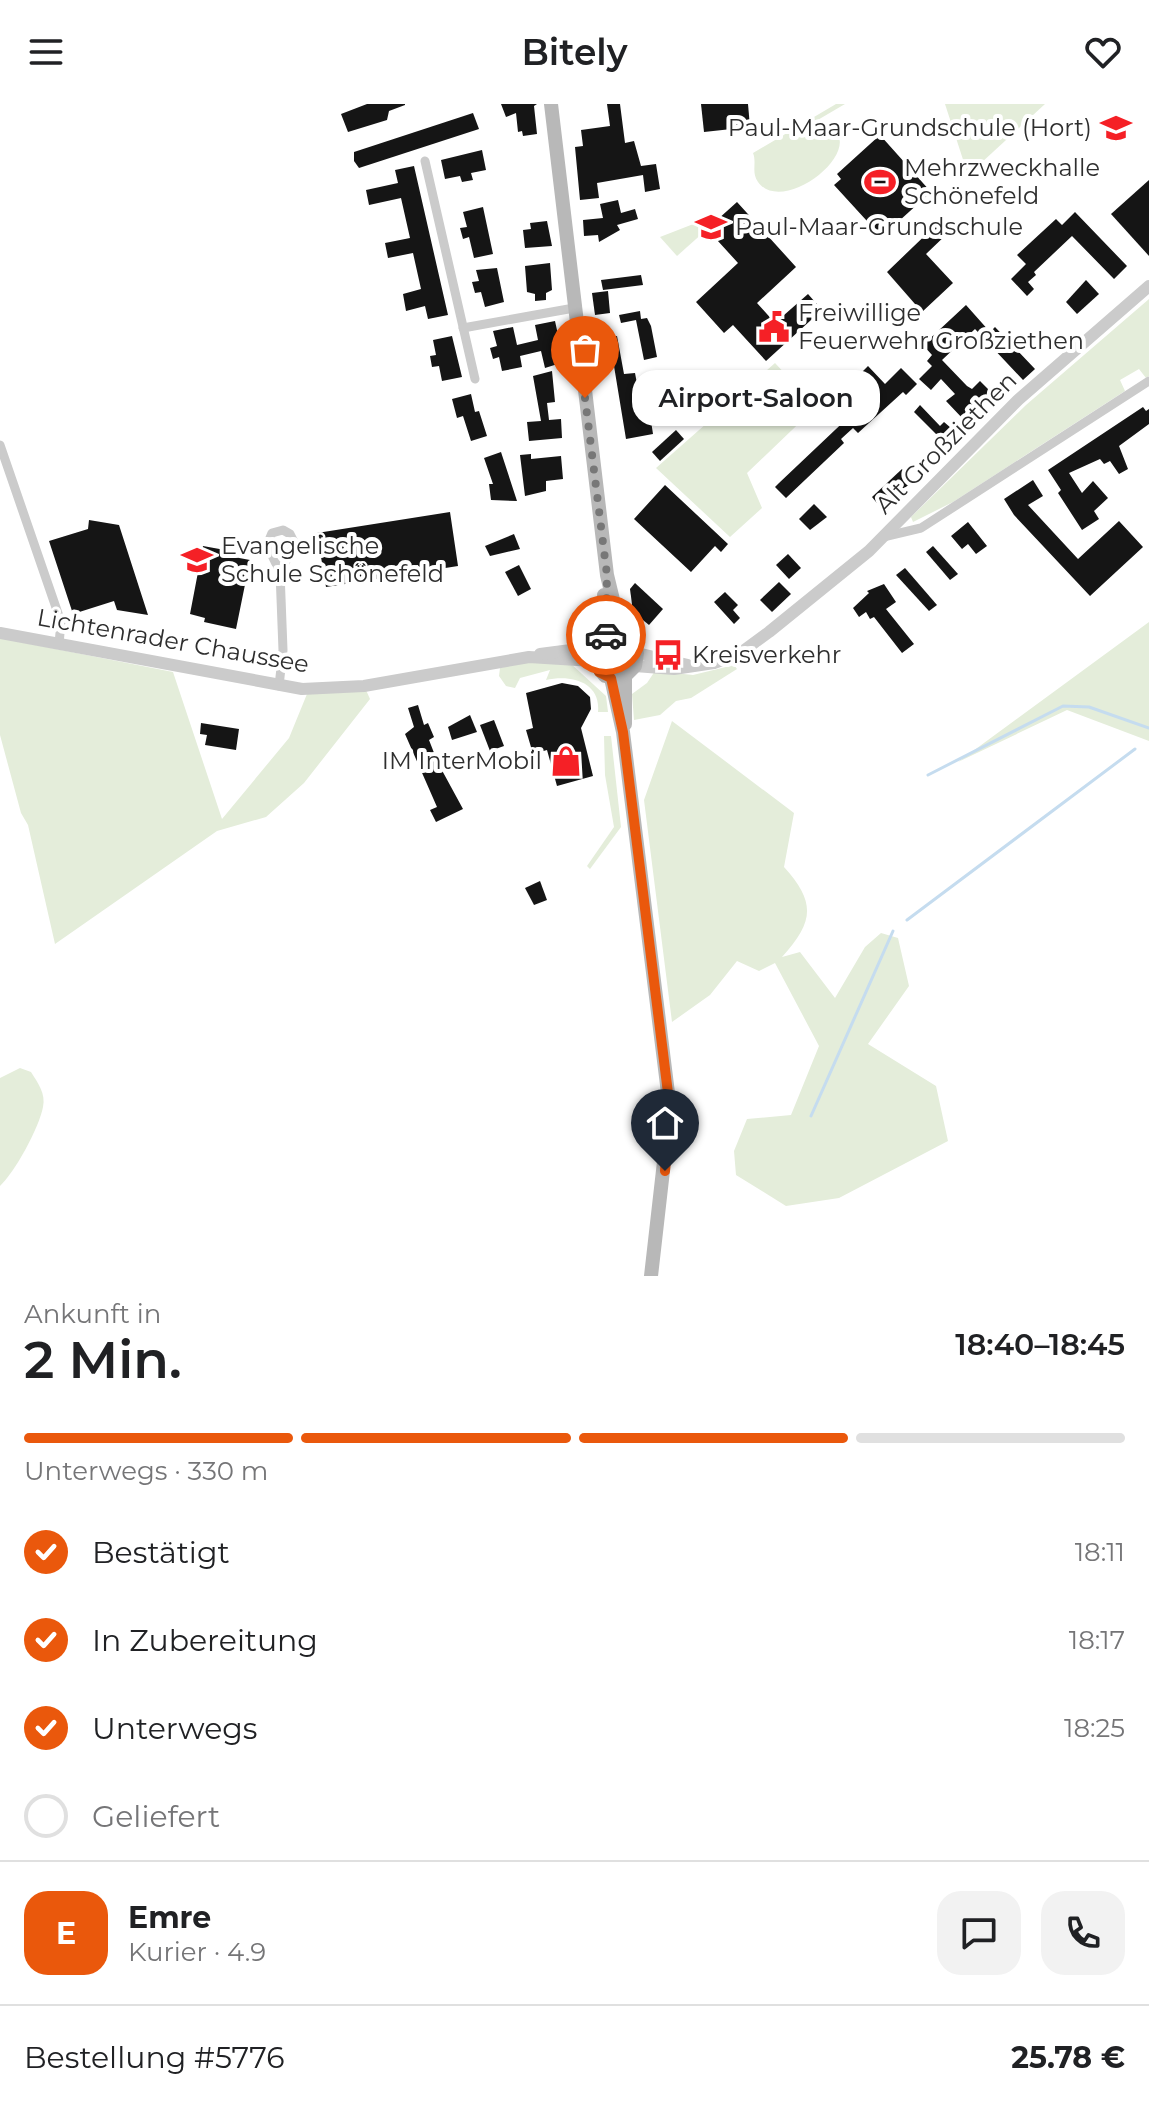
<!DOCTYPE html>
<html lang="de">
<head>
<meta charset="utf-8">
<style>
  :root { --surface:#fff; --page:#f2f2f2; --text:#202124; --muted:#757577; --line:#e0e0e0; --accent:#ea580c }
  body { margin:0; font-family:Montserrat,sans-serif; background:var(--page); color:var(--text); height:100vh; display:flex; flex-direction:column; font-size:30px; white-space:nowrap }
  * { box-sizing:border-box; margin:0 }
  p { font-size:26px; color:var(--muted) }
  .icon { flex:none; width:44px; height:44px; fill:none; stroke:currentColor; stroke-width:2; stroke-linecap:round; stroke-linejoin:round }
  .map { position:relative; height:1172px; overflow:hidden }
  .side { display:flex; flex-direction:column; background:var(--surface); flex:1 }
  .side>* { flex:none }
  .pin { position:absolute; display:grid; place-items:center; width:68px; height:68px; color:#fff; margin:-82px -34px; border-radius:50% 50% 50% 0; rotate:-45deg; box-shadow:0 0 8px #0007 }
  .pin .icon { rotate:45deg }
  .courier { position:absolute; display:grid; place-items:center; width:80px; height:80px; margin:-40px; border:6px solid #ea580c; border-radius:50%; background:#fff; color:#222; box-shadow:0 2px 10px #0007 }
  .bubble { position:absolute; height:56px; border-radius:24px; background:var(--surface); box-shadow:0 2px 6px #0004; font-size:26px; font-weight:600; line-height:56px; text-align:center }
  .summary em { font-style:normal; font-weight:600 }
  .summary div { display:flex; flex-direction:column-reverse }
  .summary { display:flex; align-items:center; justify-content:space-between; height:136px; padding:0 24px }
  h1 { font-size:52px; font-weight:600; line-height:60px }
  .bar { display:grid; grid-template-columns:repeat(4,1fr); gap:12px 8px; align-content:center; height:96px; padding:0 24px }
  .bar i { height:10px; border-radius:6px; background:var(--line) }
  .bar .current { background:var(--accent) }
  .bar p { grid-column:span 4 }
  .line { display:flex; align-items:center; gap:20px; padding:0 24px; border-top:2px solid var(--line) }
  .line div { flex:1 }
  .round { display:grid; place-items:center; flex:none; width:84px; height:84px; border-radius:24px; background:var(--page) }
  ol { padding:0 24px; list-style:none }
  li { display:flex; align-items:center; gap:24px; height:88px }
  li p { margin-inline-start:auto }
  li .icon { padding:8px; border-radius:50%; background:var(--accent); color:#fff; stroke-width:4 }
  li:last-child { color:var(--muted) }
  li i { width:44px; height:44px; border:4px solid var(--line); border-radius:50% }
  header { display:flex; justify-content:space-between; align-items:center; height:104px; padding:0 24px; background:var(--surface); font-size:36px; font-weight:600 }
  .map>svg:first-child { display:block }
  .green { fill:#e4edda }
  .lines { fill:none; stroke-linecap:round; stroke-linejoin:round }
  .stream { stroke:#c5dcef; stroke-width:3 }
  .building { fill:#151515 }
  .minor { stroke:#cbcbcb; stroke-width:9 }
  .tertiary { stroke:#cbcbcb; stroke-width:12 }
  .secondary { stroke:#b8b8b8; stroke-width:14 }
  .done { stroke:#777; stroke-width:8; stroke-dasharray:0 14.4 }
  .route { stroke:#ea580c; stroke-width:10 }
  .labels { text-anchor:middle; stroke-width:8; stroke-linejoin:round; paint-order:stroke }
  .poi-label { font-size:24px; fill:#2e2e2e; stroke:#fff; text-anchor:start }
  .street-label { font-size:24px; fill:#2e2e2e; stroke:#fff }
</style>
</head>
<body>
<header><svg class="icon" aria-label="menu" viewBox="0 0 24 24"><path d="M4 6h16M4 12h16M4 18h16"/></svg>Bitely<svg class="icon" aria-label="heart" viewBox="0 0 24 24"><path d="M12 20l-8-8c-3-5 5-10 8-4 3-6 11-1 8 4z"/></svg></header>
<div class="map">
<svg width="1149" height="1172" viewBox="0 0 1149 1172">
  <rect width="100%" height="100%" fill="#fff"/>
  <g class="green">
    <path d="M836 0H845L816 17C885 32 785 116 758 78 751 68 757 59 753 49Z"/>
    <path d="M945 0H1045L968 71Z"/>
    <path d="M696 119 705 127 677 152 660 133Z"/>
    <path d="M1149 195V272L1146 274 1139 265 1120 276 1125 287 953 398 913 418 911 413 1026 301Z"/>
    <path d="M775 259 816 303 747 369 762 404 730 433 656 364Z"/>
    <path d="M1149 518V637L1067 606 958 658Z"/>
    <path d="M0 534 173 568 222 715 289 634 307 590 366 586 370 595 304 679 266 713 217 727 55 840 28 721 21 709 0 631Z"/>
    <circle cx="615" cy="552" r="15"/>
    <path d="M528 558H569L606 592 608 608H598C601 578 571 570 546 576L550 566 520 574 515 584 506 582 499 572 500 564Z"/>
    <path d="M734 561 737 565 691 594 676 597 660 611 634 616 632 590 647 579 655 567 693 571Z"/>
    <path d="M672 617 794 709 784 763C817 799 813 819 782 853L800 848 835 894 865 843 881 829 898 834 909 882 868 940 936 982 948 1037 839 1094 786 1102 736 1071 734 1047 747 1015 791 1011 819 942 775 859 759 867 737 857 710 891 672 918 644 696Z"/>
    <path d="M604 632H611L621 723 590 765 587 762 614 723 605 671Z"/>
    <path d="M20 964 31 968C38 979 46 990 43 1003 39 1024 15 1068 0 1082V974Z"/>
  </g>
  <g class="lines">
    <g class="stream">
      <path d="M928 671 1063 602 1089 603 1149 624"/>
      <path d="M907 816 1135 645"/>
      <path d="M811 1012 893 827"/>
    </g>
  </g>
  <g class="building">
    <path d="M367 0H405V1L389 7 387 16 348 28 341 10Z"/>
    <path d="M501 0H537L534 2 537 30 523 32 522 27 518 28 516 9 506 13Z"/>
    <path d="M607 0H620L625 39 634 37 641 62 656 60 660 85 645 88 643 71 597 79 599 94 580 96 575 43 583 42 581 26 610 22Z"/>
    <path d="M701 0H748L750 23 704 28Z"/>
    <path d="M473 9 479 25 359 64 354 57V48Z"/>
    <path d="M880 31 931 88 888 127 884 122 877 128 834 81 841 75 837 70Z"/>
    <path d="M482 46 486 66 471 69 473 76 462 78 460 72 445 75 441 56Z"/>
    <path d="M414 62 448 211 428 215 425 202 406 207 403 190 421 185 413 149 388 154 385 139 410 134 401 94 369 101 366 86 398 79 395 66Z"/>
    <path d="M1149 76V152L1111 110Z"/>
    <path d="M618 96 621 109 635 105 638 115 617 121 620 126 599 138 598 131 584 132 583 116 603 114 600 100Z"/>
    <path d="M737 98 796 163 757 199 775 219 808 190 822 206 766 257 733 221 724 229 696 198 738 159 707 125Z"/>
    <path d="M483 103 493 150 474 154 469 133 463 135 460 124 467 123 463 108Z"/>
    <path d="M1075 108 1127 162 1114 175 1072 132 1034 168 1036 171 1028 178 1034 185 1027 192 1011 175 1026 160 1017 151 1056 115 1062 121Z"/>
    <path d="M547 117 552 142 525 144 523 126 531 125 530 119Z"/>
    <path d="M939 118 949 128 926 150 953 179 922 208 887 168Z"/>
    <path d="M550 159 552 186 546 189V196L535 197V190L527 188 525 162Z"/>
    <path d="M497 164 504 198 485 203 481 188 475 189 472 178 479 177 476 166Z"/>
    <path d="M641 171 643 181 603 186 601 176Z"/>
    <path d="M1086 176 1099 190 1077 210 1066 198Z"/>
    <path d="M608 187 610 209 595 211 592 189Z"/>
    <path d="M966 201 990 228 995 223 1035 265 1023 276 975 225 942 256 967 282 972 285 980 277 992 289 964 316 946 297 955 290 941 275 931 286 919 275 932 262 927 257 932 251 923 241Z"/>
    <path d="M640 207 641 215 647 214 651 222 657 253 644 256 636 216 621 219 619 211Z"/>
    <path d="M555 217 564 258 545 264 541 247 520 252 522 263 502 267 499 253 493 255 490 244 497 242 493 227 513 223 517 241 538 236 535 221Z"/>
    <path d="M452 232 462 273 442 277 439 262 432 263 430 252 436 251 433 236Z"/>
    <path d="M617 232 624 270 635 269 638 285 646 284 653 330 626 335 614 262 607 263 602 235Z"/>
    <path d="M868 262 885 280 901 264 917 280 906 291 903 288 858 329 853 324 841 335 844 339 786 394 775 383 779 379 854 308 843 296 849 290 861 302 877 286 861 269Z"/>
    <path d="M552 267 555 298 547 299 549 316 561 315 562 334 529 337 527 318 541 317 533 272Z"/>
    <path d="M684 285 693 315 678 319 671 289Z"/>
    <path d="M471 290 475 308 479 307 487 332 471 337 463 312 457 314 452 295Z"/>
    <path d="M920 301 940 322 944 318 958 330 947 341 914 308Z"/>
    <path d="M1143 303 1146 307 1149 305V320L1119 342 1128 365 1119 370 1110 357 1104 360 1100 355 1069 369 1082 389 1093 377 1108 394 1094 407 1099 415 1082 426 1058 389 1061 386 1048 366Z"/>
    <path d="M676 326 684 335 660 357 652 348Z"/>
    <path d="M501 348 517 397 491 396 489 380H493L484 354Z"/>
    <path d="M531 350V355L561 352 563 375 546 377V387L525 392 520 351Z"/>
    <path d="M902 365 913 377 881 404 872 393Z"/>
    <path d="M1033 376 1043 392 1028 401 1078 455 1119 417 1143 443 1090 492 1014 411 1004 395Z"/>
    <path d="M665 381 728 440 721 448 715 442 691 468 634 415Z"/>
    <path d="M814 400 827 413 810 426 799 415Z"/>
    <path d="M450 408 458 462 420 468 418 461 396 465V472L326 483 317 429Z"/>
    <path d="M89 416 119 421 148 511 117 506 114 497 73 510 49 437 88 425Z"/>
    <path d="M968 418 987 442 976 450 968 440 962 445 951 432Z"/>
    <path d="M514 430 520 445 490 452 485 442Z"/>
    <path d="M203 442 236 448 234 453 250 456 236 525 204 518 205 514 190 510Z"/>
    <path d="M933 442 958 470 950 476 926 448Z"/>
    <path d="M788 450 801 464 789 475 776 461Z"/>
    <path d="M519 461 531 485 518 492 505 468Z"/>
    <path d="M905 464 937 501 929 507 896 471Z"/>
    <path d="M779 478 791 490 772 508 760 496Z"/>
    <path d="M635 479 663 505 649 521 633 508 630 485Z"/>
    <path d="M884 480 896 498 886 505 914 540 902 549 874 513 870 515 866 508 859 513 853 504 869 489 867 487Z"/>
    <path d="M725 488 738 501 733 506 740 514 734 520 714 498Z"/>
    <path d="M562 579 578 582 590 593 591 605 581 624 593 672 557 682 547 646 533 650 526 626 533 624 526 589Z"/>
    <path d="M418 601 424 621 428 619 434 633 429 636 438 659 463 705 436 718 430 706 437 703 405 630 414 623 408 604Z"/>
    <path d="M470 611 477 628 452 636 448 623Z"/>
    <path d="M494 616 504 642 490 647 480 621Z"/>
    <path d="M201 619 239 625 236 646 205 641 207 631 200 630Z"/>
    <path d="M540 777 547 796 534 801 525 784Z"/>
  </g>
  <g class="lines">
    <g class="minor">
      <path d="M425 57 475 275"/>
      <path d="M463 224 574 204"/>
      <path d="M0 341 61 518 59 540"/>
      <path d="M883 433 921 424 1149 277"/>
      <path d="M279 582 283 546 280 468 295 440 290 430 283 426 272 429 267 441 280 468"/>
    </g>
    <g class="tertiary">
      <path d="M0 529 302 585 364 582 529 553 593 557"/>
      <path d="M637 549 688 561"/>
      <path d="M540 550 594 543"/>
      <path d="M635 562 674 565 714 559 739 550 769 528 869 447 1018 296 1149 182"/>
    </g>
    <g class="secondary">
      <path d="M551 0 607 471 619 521 637 549 635 562 625 572H605L593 557 594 543 607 531H623"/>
      <path d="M604 491 607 531"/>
      <path d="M611 574 623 628 670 1005 651 1172"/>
      <path d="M625 620V572"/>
    </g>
  </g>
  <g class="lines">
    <path class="done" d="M585 294 607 471 606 531"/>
    <path class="route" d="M606 531 597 538 592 552 599 568 611 574 623 628 670 1005 665 1067"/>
  </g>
  <defs>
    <symbol id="school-bare" viewBox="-9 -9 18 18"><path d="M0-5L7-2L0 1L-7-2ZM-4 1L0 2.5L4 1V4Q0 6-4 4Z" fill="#f52026" stroke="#fff" stroke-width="2.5" paint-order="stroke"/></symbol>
    <symbol id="stadium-bare" viewBox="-9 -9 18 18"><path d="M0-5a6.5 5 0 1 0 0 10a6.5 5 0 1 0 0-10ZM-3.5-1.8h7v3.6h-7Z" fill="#f52026" stroke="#fff" stroke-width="2.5" paint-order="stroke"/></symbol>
    <symbol id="civic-bare" viewBox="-9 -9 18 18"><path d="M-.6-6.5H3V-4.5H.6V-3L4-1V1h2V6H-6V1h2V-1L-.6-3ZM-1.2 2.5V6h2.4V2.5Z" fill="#f52026" stroke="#fff" stroke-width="2.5" paint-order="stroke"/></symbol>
    <symbol id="bus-bare" viewBox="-9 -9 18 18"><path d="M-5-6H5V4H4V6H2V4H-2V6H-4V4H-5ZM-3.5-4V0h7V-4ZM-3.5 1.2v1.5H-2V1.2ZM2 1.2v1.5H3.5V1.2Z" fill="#f52026" stroke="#fff" stroke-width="2.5" paint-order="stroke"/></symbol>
    <symbol id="shop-bare" viewBox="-9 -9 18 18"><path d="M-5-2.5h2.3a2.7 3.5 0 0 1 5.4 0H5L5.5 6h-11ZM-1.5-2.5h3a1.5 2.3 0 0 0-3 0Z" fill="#f52026" stroke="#fff" stroke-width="2.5" paint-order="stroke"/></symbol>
  </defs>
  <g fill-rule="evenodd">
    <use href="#school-bare" x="1094" y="2" width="44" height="44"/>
    <use href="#stadium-bare" x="858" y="56" width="44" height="44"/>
    <use href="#school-bare" x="689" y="101" width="44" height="44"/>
    <use href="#civic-bare" x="752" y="201" width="44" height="44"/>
    <use href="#school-bare" x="175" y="434" width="44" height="44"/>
    <use href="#bus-bare" x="646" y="529" width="44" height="44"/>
    <use href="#shop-bare" x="544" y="635" width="44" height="44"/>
  </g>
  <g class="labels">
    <g class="poi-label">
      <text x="1092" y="32" text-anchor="end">Paul-Maar-Grundschule (Hort)</text>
      <text x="904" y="72">Mehrzweckhalle<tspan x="904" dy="28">Schönefeld</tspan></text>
      <text x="735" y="131">Paul-Maar-Grundschule</text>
      <text x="798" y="217">Freiwillige<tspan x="798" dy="28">Feuerwehr Großziethen</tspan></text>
      <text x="221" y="450">Evangelische<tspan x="221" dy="28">Schule Schönefeld</tspan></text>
      <text x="692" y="559">Kreisverkehr</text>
      <text x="542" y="665" text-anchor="end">IM InterMobil</text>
    </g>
    <g class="street-label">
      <text transform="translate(946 339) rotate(-45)" y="8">Alt Großziethen</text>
      <text transform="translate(173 537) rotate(10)" y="8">Lichtenrader Chaussee</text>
    </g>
  </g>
</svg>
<div class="pin" style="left:585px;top:294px;background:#ea580c"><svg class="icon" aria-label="bag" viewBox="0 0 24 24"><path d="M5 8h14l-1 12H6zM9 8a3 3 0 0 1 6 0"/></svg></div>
<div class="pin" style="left:665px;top:1067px;background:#1f2937"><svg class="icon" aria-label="home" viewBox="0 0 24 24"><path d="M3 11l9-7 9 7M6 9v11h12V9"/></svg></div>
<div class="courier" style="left:606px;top:531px"><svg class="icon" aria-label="car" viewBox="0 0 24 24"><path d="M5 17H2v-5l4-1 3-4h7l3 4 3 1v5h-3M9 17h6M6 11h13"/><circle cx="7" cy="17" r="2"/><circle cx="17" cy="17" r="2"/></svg></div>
<div class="bubble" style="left:632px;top:266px;width:248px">Airport-Saloon</div>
</div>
<section class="side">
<div class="summary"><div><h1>2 Min.</h1><p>Ankunft in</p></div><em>18:40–18:45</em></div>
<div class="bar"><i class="current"></i><i class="current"></i><i class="current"></i><i></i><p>Unterwegs · 330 m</p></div>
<ol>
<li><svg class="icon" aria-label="check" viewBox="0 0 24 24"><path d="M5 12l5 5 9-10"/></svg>Bestätigt<p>18:11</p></li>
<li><svg class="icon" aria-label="check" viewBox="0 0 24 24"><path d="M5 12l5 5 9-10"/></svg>In Zubereitung<p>18:17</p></li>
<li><svg class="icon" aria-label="check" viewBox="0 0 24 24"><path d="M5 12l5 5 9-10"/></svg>Unterwegs<p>18:25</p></li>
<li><i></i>Geliefert</li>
</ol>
<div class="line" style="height:144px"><b class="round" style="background:var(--accent);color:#fff">E</b><div><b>Emre</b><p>Kurier · 4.9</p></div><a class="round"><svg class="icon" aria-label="chat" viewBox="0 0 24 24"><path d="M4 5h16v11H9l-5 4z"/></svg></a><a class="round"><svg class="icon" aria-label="phone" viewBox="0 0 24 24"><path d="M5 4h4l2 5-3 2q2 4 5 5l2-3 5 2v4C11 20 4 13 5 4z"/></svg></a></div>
<div class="line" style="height:104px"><div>Bestellung #5776</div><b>25.78 €</b></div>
</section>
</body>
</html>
